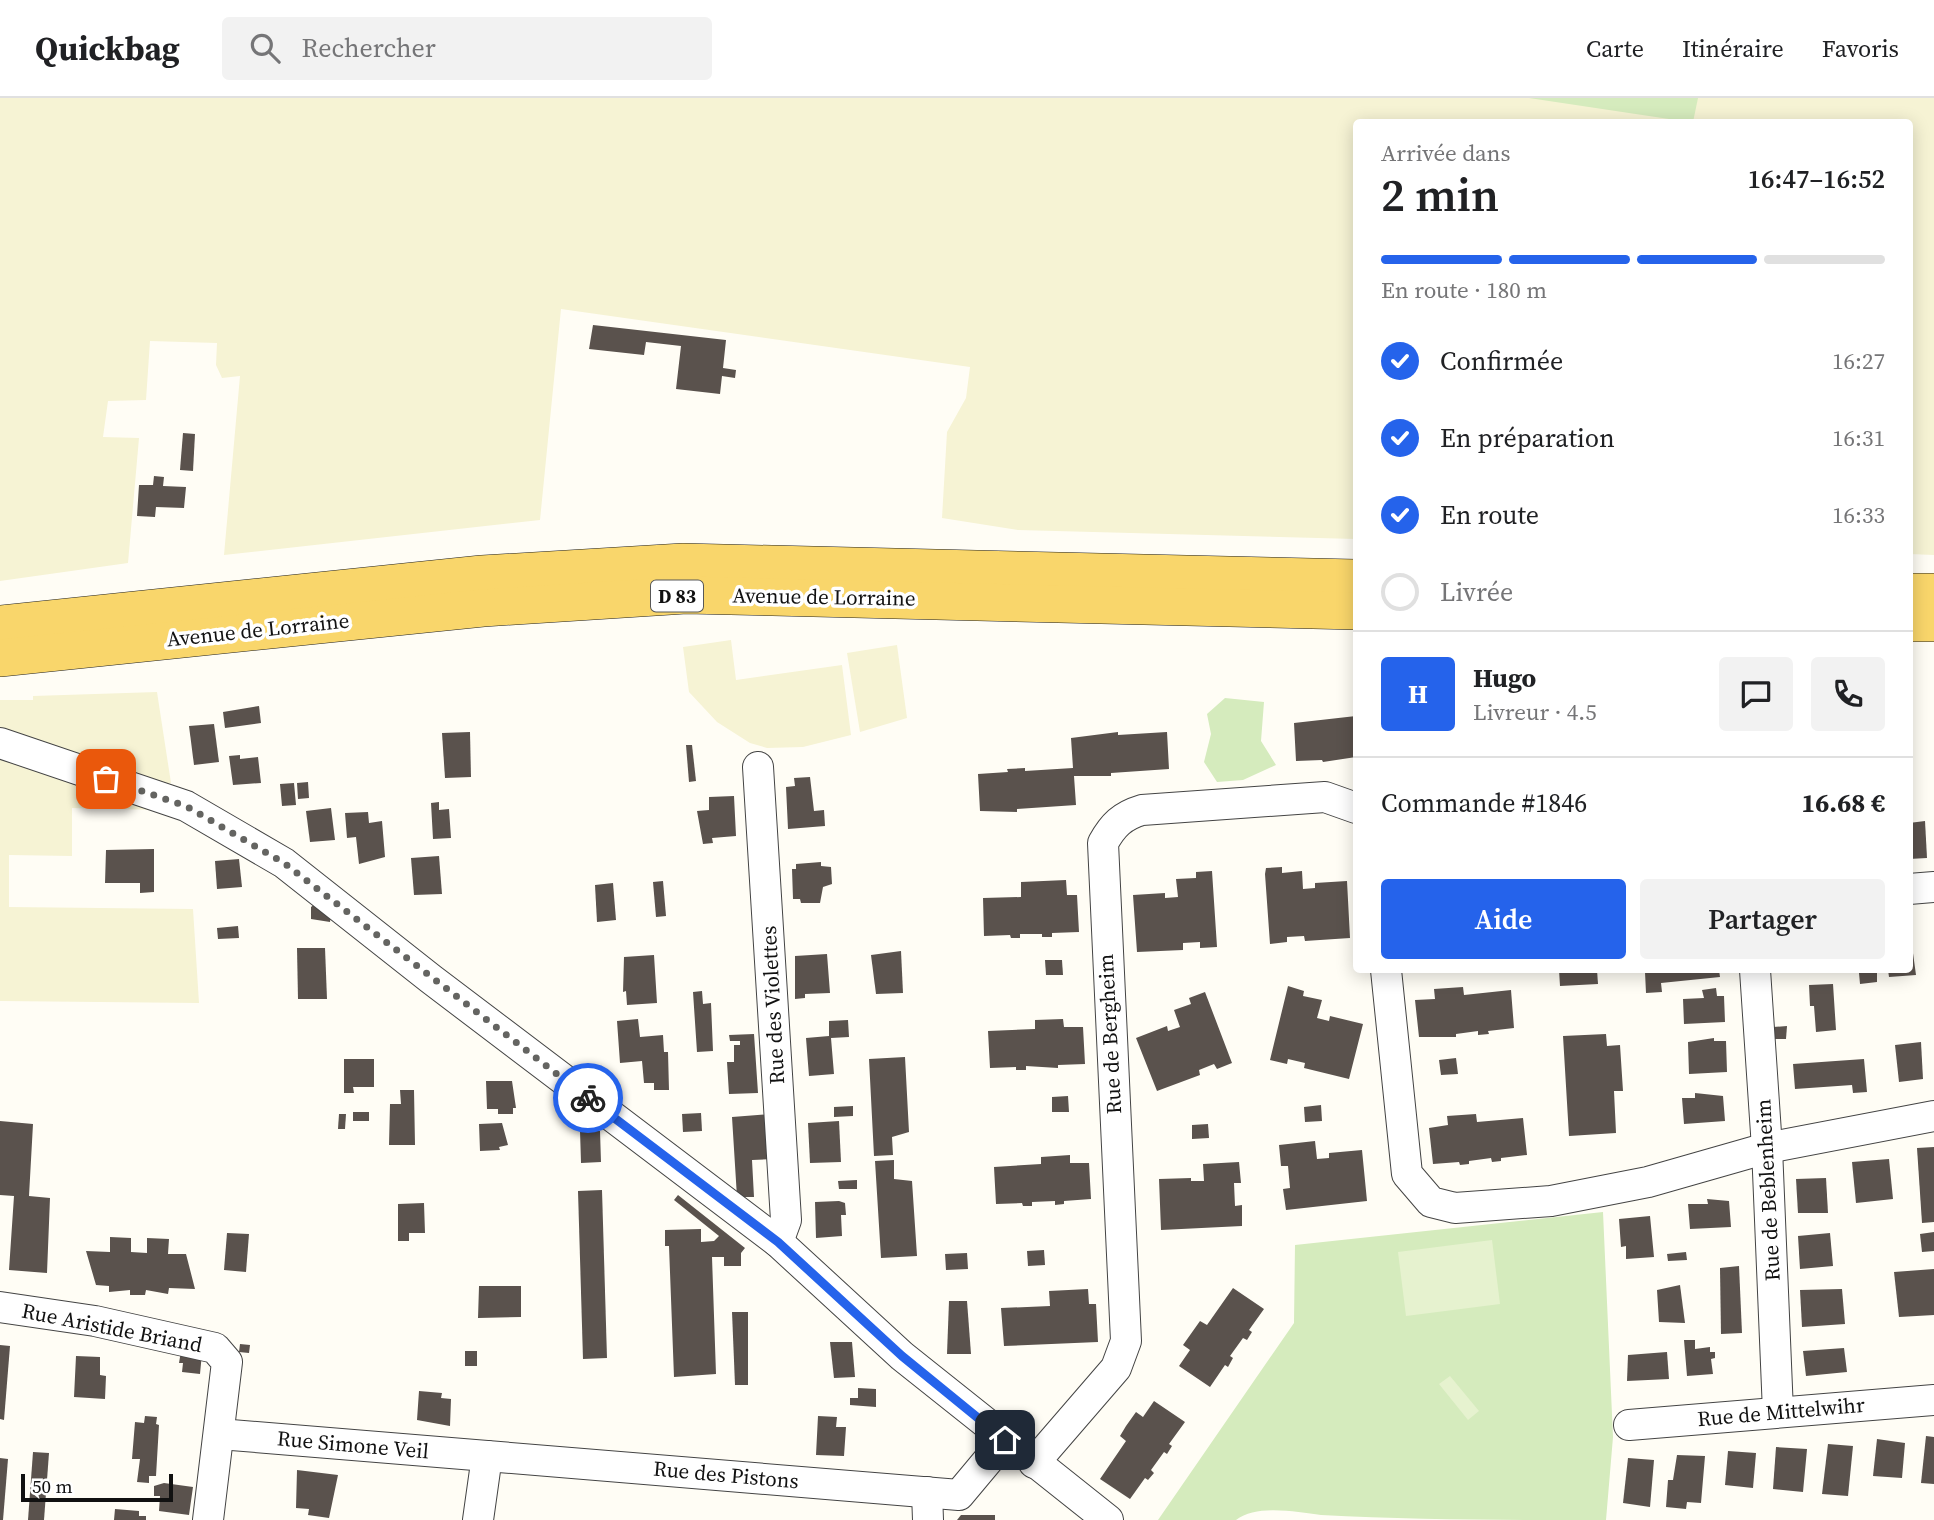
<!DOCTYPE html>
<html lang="fr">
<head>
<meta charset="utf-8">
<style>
  :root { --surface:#fff; --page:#f2f2f2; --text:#202124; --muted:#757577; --line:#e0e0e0; --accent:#2563eb }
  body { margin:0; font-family:"Source Serif 4",serif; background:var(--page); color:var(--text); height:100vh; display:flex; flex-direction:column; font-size:26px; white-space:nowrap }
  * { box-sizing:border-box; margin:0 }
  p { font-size:23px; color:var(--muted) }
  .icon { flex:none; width:38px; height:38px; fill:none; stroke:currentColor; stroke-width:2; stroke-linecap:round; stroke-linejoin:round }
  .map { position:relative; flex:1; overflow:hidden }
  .sheet { position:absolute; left:1353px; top:21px; width:560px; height:854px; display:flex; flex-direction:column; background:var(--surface); border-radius:7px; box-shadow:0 4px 18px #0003 }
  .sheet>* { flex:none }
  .scale { position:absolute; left:21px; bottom:18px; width:152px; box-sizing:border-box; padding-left:7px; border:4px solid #111; border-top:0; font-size:19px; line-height:24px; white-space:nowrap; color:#111; -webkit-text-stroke:5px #fff; paint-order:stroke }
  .pin { position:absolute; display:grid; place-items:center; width:60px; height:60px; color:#fff; margin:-30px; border-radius:14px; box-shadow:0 4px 10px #0006 }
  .courier { position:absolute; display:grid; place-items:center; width:70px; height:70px; margin:-35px; border:5px solid #2563eb; border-radius:50%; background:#fff; color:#222; box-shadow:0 2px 9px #0007 }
  .overview em { font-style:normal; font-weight:600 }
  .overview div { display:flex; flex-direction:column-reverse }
  .overview { display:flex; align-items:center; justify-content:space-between; height:119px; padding:0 28px }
  h1 { font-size:46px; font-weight:600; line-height:52px }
  .bar { display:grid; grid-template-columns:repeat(4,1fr); gap:10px 7px; align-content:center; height:84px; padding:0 28px }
  .bar i { height:9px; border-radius:5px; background:var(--line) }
  .bar .selected { background:var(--accent) }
  .bar p { grid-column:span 4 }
  .line { display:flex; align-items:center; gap:18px; padding:0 28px; border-top:2px solid var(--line) }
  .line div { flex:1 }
  .round { display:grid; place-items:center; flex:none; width:74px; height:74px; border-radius:7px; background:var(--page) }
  ol { padding:0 28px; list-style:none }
  li { display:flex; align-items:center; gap:21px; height:77px }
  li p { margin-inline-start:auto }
  li .icon { padding:7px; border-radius:50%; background:var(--accent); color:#fff; stroke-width:4 }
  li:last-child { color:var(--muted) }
  li i { width:38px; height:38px; border:4px solid var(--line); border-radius:50% }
  .button { display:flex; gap:14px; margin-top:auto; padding:14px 28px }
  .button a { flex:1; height:80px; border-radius:7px; background:var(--accent); color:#fff; font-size:28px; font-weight:600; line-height:80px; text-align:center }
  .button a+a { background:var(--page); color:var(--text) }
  header { display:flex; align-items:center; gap:42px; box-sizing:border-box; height:98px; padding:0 35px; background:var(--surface); border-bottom:2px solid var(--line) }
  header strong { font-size:33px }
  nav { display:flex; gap:38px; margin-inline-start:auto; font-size:24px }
  .search { width:490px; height:63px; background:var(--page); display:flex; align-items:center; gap:18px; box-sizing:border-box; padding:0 24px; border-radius:7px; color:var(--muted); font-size:26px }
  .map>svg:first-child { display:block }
  .farmland { fill:#f6f3d4 }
  .green { fill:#d5ebbd }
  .pitch { fill:#e6f2cf }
  .building { fill:#5a524d }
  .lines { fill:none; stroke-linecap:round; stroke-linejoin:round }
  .minor-casing { stroke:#444; stroke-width:32 }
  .major-casing { stroke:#222; stroke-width:38 }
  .minor { stroke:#fff; stroke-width:30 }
  .major { stroke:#f9d66b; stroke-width:37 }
  .done { stroke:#646461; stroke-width:7; stroke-dasharray:0 12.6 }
  .route { stroke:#2563eb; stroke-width:9 }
  .labels { text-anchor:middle; stroke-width:7; stroke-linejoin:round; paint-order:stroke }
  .shield { fill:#fff; stroke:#585858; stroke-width:2 }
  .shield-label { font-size:19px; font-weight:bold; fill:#111 }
  .street-label { font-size:21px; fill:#111; stroke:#fff }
</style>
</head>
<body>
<header>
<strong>Quickbag</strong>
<div class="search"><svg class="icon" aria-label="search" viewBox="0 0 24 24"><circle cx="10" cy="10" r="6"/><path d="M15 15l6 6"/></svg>Rechercher</div>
<nav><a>Carte</a><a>Itinéraire</a><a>Favoris</a></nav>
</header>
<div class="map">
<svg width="1934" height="1422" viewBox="0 0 1934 1422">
  <rect width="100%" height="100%" fill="#fffdf5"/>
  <g class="farmland">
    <path d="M0 0H1934V457L1909 456V24H1356V441L1018 432 942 420 947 334 966 300 970 269 561 211 540 422 224 457 240 278 222 280 216 267 217 245 150 243 146 302 108 303 103 339 139 340 128 465 0 483Z"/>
    <path d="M731 542 736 582 842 567 851 637 803 649 767 650 750 645 717 624 689 594 683 549Z"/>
    <path d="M897 547 907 620 860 634 847 555Z"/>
    <path d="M157 594 171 685H158L0 629V602H33V598Z"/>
    <path d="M0 661H33L162 712 72 710V758L9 757V809L193 811 199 905 0 903Z"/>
  </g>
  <g class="green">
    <path d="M1529 0H1698L1693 24H1689Z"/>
    <path d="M1225 600 1264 604 1261 643 1276 667 1243 682 1217 684 1204 664 1211 636 1207 616Z"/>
    <path d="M1603 1114 1613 1339 1606 1422C1511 1422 1415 1422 1321 1417 1296 1414 1257 1406 1236 1422H1158L1294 1225 1295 1147Z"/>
  </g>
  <g class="pitch">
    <path d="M1492 1142 1500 1206 1406 1218 1398 1154Z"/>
    <path d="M1450 1278 1479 1313 1468 1322 1439 1286Z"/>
  </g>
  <g class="building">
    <path d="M593 227 726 242 723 270 736 272 735 280 722 278 720 296 676 291 681 248 646 244 644 257 589 251Z"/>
    <path d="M183 335 195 336 193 373 180 372Z"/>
    <path d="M154 378 164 379 163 388 186 389 184 410 156 409 155 419 137 418 139 387H153Z"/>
    <path d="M259 608 261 625 225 630 223 614Z"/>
    <path d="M1356 618V659L1323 664 1322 662 1296 663 1294 625Z"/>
    <path d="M214 626 219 664 194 667 189 628Z"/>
    <path d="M470 634 471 679 445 680 442 635Z"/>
    <path d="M1118 634V637L1167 634 1169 671 1111 675V678H1074L1076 707 1017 711V714L980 713 978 676 1008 674 1007 671 1025 670V673L1073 670 1071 640Z"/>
    <path d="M686 647H692L696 683 689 684Z"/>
    <path d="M240 657V661L258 659 261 685 233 687 229 658Z"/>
    <path d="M810 679 814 713 824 712 825 728 788 731 786 689 795 688 794 680Z"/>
    <path d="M308 684 309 700 298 701 297 685Z"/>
    <path d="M294 685 296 707 282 708 280 686Z"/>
    <path d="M734 698 736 738 712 740 713 745 703 746 697 713 709 712V699Z"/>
    <path d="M439 704V712L449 711 451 740 433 741 431 705Z"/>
    <path d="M331 710 335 742 310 744 306 713Z"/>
    <path d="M368 714 369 725 382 723 385 759 359 766 356 739 347 740 345 715Z"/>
    <path d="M1925 723 1927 760 1909 761V725Z"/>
    <path d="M154 751V794L140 795V785H105L106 752Z"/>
    <path d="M439 758 442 796 414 797 411 760Z"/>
    <path d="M239 761 242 789 217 791 215 763Z"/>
    <path d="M821 764V768L831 769 832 786 823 789 820 805H801L800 801H793L792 771H796V766Z"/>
    <path d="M1282 769V775L1302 773 1303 791 1315 790V785L1347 783 1350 840 1305 843 1304 838 1287 839V844L1270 846 1265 776 1266 770Z"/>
    <path d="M1212 773 1217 849 1200 850V844L1183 845V852L1137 854 1133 797 1165 795V800L1178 799 1176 781 1196 780V774Z"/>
    <path d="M1066 782 1067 797H1077L1079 834 1052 835V839H1042V836H1020V840H1011L1010 837 984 838 983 800 1021 799V784Z"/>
    <path d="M663 783 666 818 656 819 653 784Z"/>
    <path d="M613 785 616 822 597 824 595 787Z"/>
    <path d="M316 805 331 815 330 824 311 821V809Z"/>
    <path d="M1909 826 1916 877 1889 879 1888 872H1909Z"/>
    <path d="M238 828 239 840 218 841 217 830Z"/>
    <path d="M297 850H325L327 901H298Z"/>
    <path d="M901 853 903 895 876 896 871 857Z"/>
    <path d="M827 856 830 895 805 896V900L795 901V858Z"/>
    <path d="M654 857 657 905 627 907 626 893 623 894 624 859Z"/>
    <path d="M1045 862H1062L1063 877H1046Z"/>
    <path d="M1559 872H1597L1598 886 1560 888Z"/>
    <path d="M1671 872H1719L1720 879 1661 885 1662 894 1646 895 1645 874Z"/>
    <path d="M1877 874V884L1860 886 1859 875Z"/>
    <path d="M1833 886 1836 932 1816 934 1814 908H1810L1809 887Z"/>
    <path d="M1288 888 1304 893 1303 898 1322 902 1317 920 1329 923 1330 918 1363 926 1349 981 1304 970 1305 965 1288 961 1287 966 1270 962Z"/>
    <path d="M1463 889 1464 897 1511 892 1514 930 1488 933 1489 936 1478 937V933L1456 936V939H1419L1415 902 1435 901 1434 891Z"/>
    <path d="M1716 890 1717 898H1724L1725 924 1684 926 1683 901 1704 900 1702 892Z"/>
    <path d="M702 893 703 906 711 905 713 953 697 954 693 894Z"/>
    <path d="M1205 894 1232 965 1217 971 1214 966 1199 972 1200 977 1157 993 1136 940 1167 928 1168 933 1180 929 1174 912 1191 906 1189 900Z"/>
    <path d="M638 921 640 939 663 937 664 954H668L669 992H654V985H644L642 963 620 965 617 923Z"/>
    <path d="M1063 921 1064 929H1083L1085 966 1058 967V970L1026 968V972H1016V969L990 970 988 933 1035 931V922Z"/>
    <path d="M848 922 849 939 831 940 834 976 809 978 806 940 829 938V923Z"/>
    <path d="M1787 928 1786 941H1774L1773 929Z"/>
    <path d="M754 936 758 995 729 996 727 964H734V947H740V943H730L729 937Z"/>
    <path d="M1606 936 1607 948 1620 947 1623 993H1614L1616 1035 1569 1038 1563 938Z"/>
    <path d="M1714 940V943H1726L1727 974 1689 976 1688 944Z"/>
    <path d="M1921 944 1923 981 1899 984 1895 947Z"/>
    <path d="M905 959 909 1034 892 1039 893 1057 874 1058 869 961Z"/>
    <path d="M1456 960 1458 976 1441 977 1439 962Z"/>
    <path d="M344 961H374V989H353L354 995H344Z"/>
    <path d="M1864 961 1867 994 1853 995 1852 987 1795 991 1793 966Z"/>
    <path d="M486 983H512L516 1010H513V1016H498V1011H487Z"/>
    <path d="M400 992H414L415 1047H389L390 1006H401Z"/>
    <path d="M1695 995 1723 998 1725 1023 1684 1026 1682 1000H1695Z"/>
    <path d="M1068 998 1069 1014H1052V999Z"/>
    <path d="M1321 1007 1322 1023 1305 1024 1304 1009Z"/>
    <path d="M853 1008V1018L834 1019V1009Z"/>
    <rect x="353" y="1014" width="16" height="9"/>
    <path d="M701 1015 702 1033 683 1034 682 1016Z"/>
    <path d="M339 1016H346L345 1031H338Z"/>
    <path d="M771 1016 774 1061 752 1062 754 1099H737L732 1019Z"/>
    <path d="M1476 1016 1477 1024 1523 1020 1527 1057 1501 1060V1063L1492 1064 1491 1060 1469 1063V1066L1460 1067 1459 1064 1433 1066 1429 1030 1448 1027 1447 1018Z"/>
    <path d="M0 1023 33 1026 29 1098 50 1100 47 1175 9 1172 14 1098 0 1097Z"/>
    <path d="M839 1023 841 1064 810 1065 808 1025Z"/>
    <path d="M502 1025 508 1047 499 1049 500 1052 480 1053 479 1026Z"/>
    <path d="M1208 1026 1209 1040 1192 1041V1027Z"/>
    <path d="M580 1033H600L601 1064 581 1065Z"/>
    <path d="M1315 1043 1317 1061 1329 1060V1055L1362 1052 1367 1103 1286 1112 1283 1091 1290 1090 1288 1068H1281L1279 1047Z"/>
    <path d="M1934 1049V1124L1922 1125 1917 1050Z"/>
    <path d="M1070 1057V1065H1089L1091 1101 1064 1103V1106L1055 1107V1103L1032 1104V1108H1023L1022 1105 996 1106 994 1069 1041 1066V1059Z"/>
    <path d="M1889 1061 1893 1101 1856 1105 1852 1064Z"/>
    <path d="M894 1062V1081L912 1083 917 1158 881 1160 875 1063Z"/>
    <path d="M1239 1064 1241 1085H1234L1235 1108 1242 1107V1128L1161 1132 1159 1081 1191 1080V1083H1204L1203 1066Z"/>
    <path d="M1826 1080 1828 1115H1798L1796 1081Z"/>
    <path d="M857 1082V1091H839L838 1083Z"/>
    <path d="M602 1092 607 1260 583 1261 578 1093Z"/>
    <path d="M678 1097 745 1150 741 1155V1168H724V1159H712L716 1276 674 1279 669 1148H665V1132L701 1131V1144L714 1143 719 1138 674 1102Z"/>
    <path d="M1707 1101 1729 1103 1731 1129 1690 1131 1688 1106H1708Z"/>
    <path d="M839 1103 845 1105 846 1117H841L842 1138 816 1140 815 1104Z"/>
    <path d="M424 1105 425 1135H409V1143H398V1106Z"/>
    <path d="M1650 1118 1654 1159 1626 1161V1148L1621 1149 1619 1121Z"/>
    <path d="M1934 1134V1153L1922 1154 1920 1136Z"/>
    <path d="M227 1135 249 1136 246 1174 224 1172Z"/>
    <path d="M1830 1135 1833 1168 1800 1171 1798 1138Z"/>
    <path d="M110 1139 131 1140V1154L147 1155V1140L169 1141 168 1156H186L195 1191 169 1190 168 1196 146 1192 145 1197H130V1192L109 1194V1188L96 1187 86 1153 110 1154Z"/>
    <path d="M1044 1152 1045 1167 1028 1168 1027 1153Z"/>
    <path d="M1686 1154 1687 1162 1668 1163 1667 1156Z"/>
    <path d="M967 1155 968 1171 946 1172 945 1156Z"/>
    <path d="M1739 1168 1742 1235 1721 1236 1720 1170Z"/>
    <path d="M1934 1171V1217L1899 1219 1894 1174Z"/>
    <path d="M1680 1187 1685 1225 1659 1224 1657 1192Z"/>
    <path d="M479 1188H521V1219L478 1220Z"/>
    <path d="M1233 1190 1264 1211 1249 1232 1252 1234 1247 1242 1243 1240 1230 1258 1233 1260 1228 1269 1225 1267 1210 1289 1179 1268 1190 1252 1183 1247 1200 1223 1207 1227Z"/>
    <path d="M1088 1191 1089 1206H1096L1098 1244 1004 1248 1001 1210 1050 1208 1049 1193Z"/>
    <path d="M1842 1191 1845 1226 1802 1229 1800 1192Z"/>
    <path d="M949 1203H967L971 1256H947Z"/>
    <path d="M732 1214H748V1287H735Z"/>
    <path d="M1684 1242H1695V1251L1710 1249V1254H1715V1260L1711 1261 1713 1276 1687 1278Z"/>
    <path d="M830 1244H852L855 1279 834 1280Z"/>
    <path d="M240 1246 250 1247 249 1255 239 1254Z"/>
    <path d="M0 1247 10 1248 4 1322 0 1321Z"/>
    <path d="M1844 1250 1847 1274 1806 1278 1803 1253Z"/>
    <path d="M181 1253 202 1255 200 1276 182 1274 183 1265H179Z"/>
    <rect x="465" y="1253" width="12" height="15"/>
    <path d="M1667 1254 1669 1281 1627 1283 1628 1257Z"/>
    <path d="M76 1258 100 1259V1277L106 1278 105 1301 74 1299Z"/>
    <path d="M858 1290 876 1291V1309L850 1307V1300H858Z"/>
    <path d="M419 1293 442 1295 441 1300 451 1301 450 1328 417 1322Z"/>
    <path d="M1154 1303 1185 1324 1169 1346 1172 1348 1167 1356 1164 1354 1151 1372 1154 1375 1148 1382 1145 1380 1130 1401 1100 1381 1126 1343 1120 1338 1126 1328 1136 1314 1143 1319Z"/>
    <path d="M145 1318 157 1319 156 1326 159 1327 156 1378H149V1385L137 1384 140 1361H132L135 1324 144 1325Z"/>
    <path d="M818 1318 837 1319 836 1329H846L844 1358 816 1357Z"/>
    <path d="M1022 1326 1031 1333 1027 1339 1019 1332Z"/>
    <path d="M1926 1338 1934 1339V1386L1921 1385Z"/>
    <path d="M1877 1341 1905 1345 1902 1380 1873 1378Z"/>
    <path d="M1828 1346 1853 1348 1848 1398 1822 1396Z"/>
    <path d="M1776 1349 1807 1351 1803 1394 1773 1391Z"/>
    <path d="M1728 1353 1756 1355 1753 1390 1725 1387Z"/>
    <path d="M33 1354 49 1355 44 1422H28Z"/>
    <path d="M1677 1357 1705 1358 1701 1405 1687 1404 1686 1411 1666 1409 1668 1382H1673Z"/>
    <path d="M0 1360 8 1361 3 1422H0Z"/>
    <path d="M1628 1360 1654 1362 1650 1409 1623 1405Z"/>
    <path d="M297 1372 338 1377 329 1420 308 1417 309 1411 296 1410Z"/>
    <path d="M164 1385 193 1389 189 1417 159 1413 160 1398H154V1388Z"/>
    <path d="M115 1411 139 1413V1418H146V1422H114Z"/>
    <path d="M961 1417H995V1422H957Z"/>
  </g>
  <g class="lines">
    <defs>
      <g id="minor">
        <path d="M0 645 186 708 284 765 431 881 778 1144 902 1258 1108 1422"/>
        <path d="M758 669 786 1122 778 1144"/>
        <path d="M1909 791 1934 789"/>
        <path d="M1386 872 1407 1076 1431 1104 1455 1110 1551 1103 1648 1084 1767 1050 1934 1018"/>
        <path d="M1755 872 1767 1050 1778 1314"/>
        <path d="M0 1209 95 1223 215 1250 227 1264 208 1422"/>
        <path d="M1629 1327 1934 1302"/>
        <path d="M219 1336 487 1358"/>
        <path d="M1034 1365 1116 1270 1126 1243 1103 745C1113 727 1122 718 1142 712L1325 699 1356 710"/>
        <path d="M927 1394 928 1422"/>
        <path d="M478 1422 487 1358 959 1397 1005 1342"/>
      </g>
      <g id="major">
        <path d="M1909 494H1934"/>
        <path d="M1909 525H1934"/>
        <path d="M0 526 482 476 683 464 1356 480"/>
        <path d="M0 560 483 510 686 497 1356 513"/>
      </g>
    </defs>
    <use href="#minor" class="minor-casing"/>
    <use href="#major" class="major-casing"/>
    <use href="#minor" class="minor"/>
    <use href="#major" class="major"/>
  </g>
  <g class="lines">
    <path class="done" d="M106 681 186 708 284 765 588 1000"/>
    <path class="route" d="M588 1000 778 1144 902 1258 1005 1342"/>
  </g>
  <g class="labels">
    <rect class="shield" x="651" y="482.5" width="52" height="31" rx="5"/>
    <g class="shield-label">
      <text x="677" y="505">D 83</text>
    </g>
    <g class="street-label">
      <text transform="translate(824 499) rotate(1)" y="7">Avenue de Lorraine</text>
      <text transform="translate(258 532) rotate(-6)" y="7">Avenue de Lorraine</text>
      <text transform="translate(773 907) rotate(-93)" y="7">Rue des Violettes</text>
      <text transform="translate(1110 936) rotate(-93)" y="7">Rue de Bergheim</text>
      <text transform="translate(1768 1092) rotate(-93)" y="7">Rue de Beblenheim</text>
      <text transform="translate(112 1230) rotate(11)" y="7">Rue Aristide Briand</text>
      <text transform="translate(1781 1314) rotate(-5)" y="7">Rue de Mittelwihr</text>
      <text transform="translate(353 1347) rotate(5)" y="7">Rue Simone Veil</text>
      <text transform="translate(726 1377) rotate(5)" y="7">Rue des Pistons</text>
    </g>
  </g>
</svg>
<div class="scale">50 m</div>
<div class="pin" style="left:106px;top:681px;background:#ea580c"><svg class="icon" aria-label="bag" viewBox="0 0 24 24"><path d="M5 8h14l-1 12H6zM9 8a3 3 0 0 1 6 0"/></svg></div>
<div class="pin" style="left:1005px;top:1342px;background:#1f2937"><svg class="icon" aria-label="home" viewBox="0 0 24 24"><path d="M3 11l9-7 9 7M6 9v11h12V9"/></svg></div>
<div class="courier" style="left:588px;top:1000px"><svg class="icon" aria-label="bike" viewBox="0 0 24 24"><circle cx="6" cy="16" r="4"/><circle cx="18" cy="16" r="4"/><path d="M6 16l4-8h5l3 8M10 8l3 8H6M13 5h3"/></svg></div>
<section class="sheet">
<div class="overview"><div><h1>2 min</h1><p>Arrivée dans</p></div><em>16:47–16:52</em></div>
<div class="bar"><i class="selected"></i><i class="selected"></i><i class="selected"></i><i></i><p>En route · 180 m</p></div>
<ol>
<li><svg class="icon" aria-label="check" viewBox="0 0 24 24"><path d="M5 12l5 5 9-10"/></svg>Confirmée<p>16:27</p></li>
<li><svg class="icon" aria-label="check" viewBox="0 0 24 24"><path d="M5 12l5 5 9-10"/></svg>En préparation<p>16:31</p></li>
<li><svg class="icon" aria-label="check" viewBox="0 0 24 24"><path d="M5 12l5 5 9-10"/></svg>En route<p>16:33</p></li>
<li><i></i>Livrée</li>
</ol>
<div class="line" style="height:126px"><b class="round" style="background:var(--accent);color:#fff">H</b><div><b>Hugo</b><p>Livreur · 4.5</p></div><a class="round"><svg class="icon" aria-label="chat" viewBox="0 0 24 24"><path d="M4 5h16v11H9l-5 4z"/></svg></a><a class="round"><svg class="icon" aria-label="phone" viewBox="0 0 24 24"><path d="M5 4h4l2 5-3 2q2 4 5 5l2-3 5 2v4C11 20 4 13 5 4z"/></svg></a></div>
<div class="line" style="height:91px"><div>Commande #1846</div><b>16.68 €</b></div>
<div class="button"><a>Aide</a><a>Partager</a></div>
</section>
</div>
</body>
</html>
